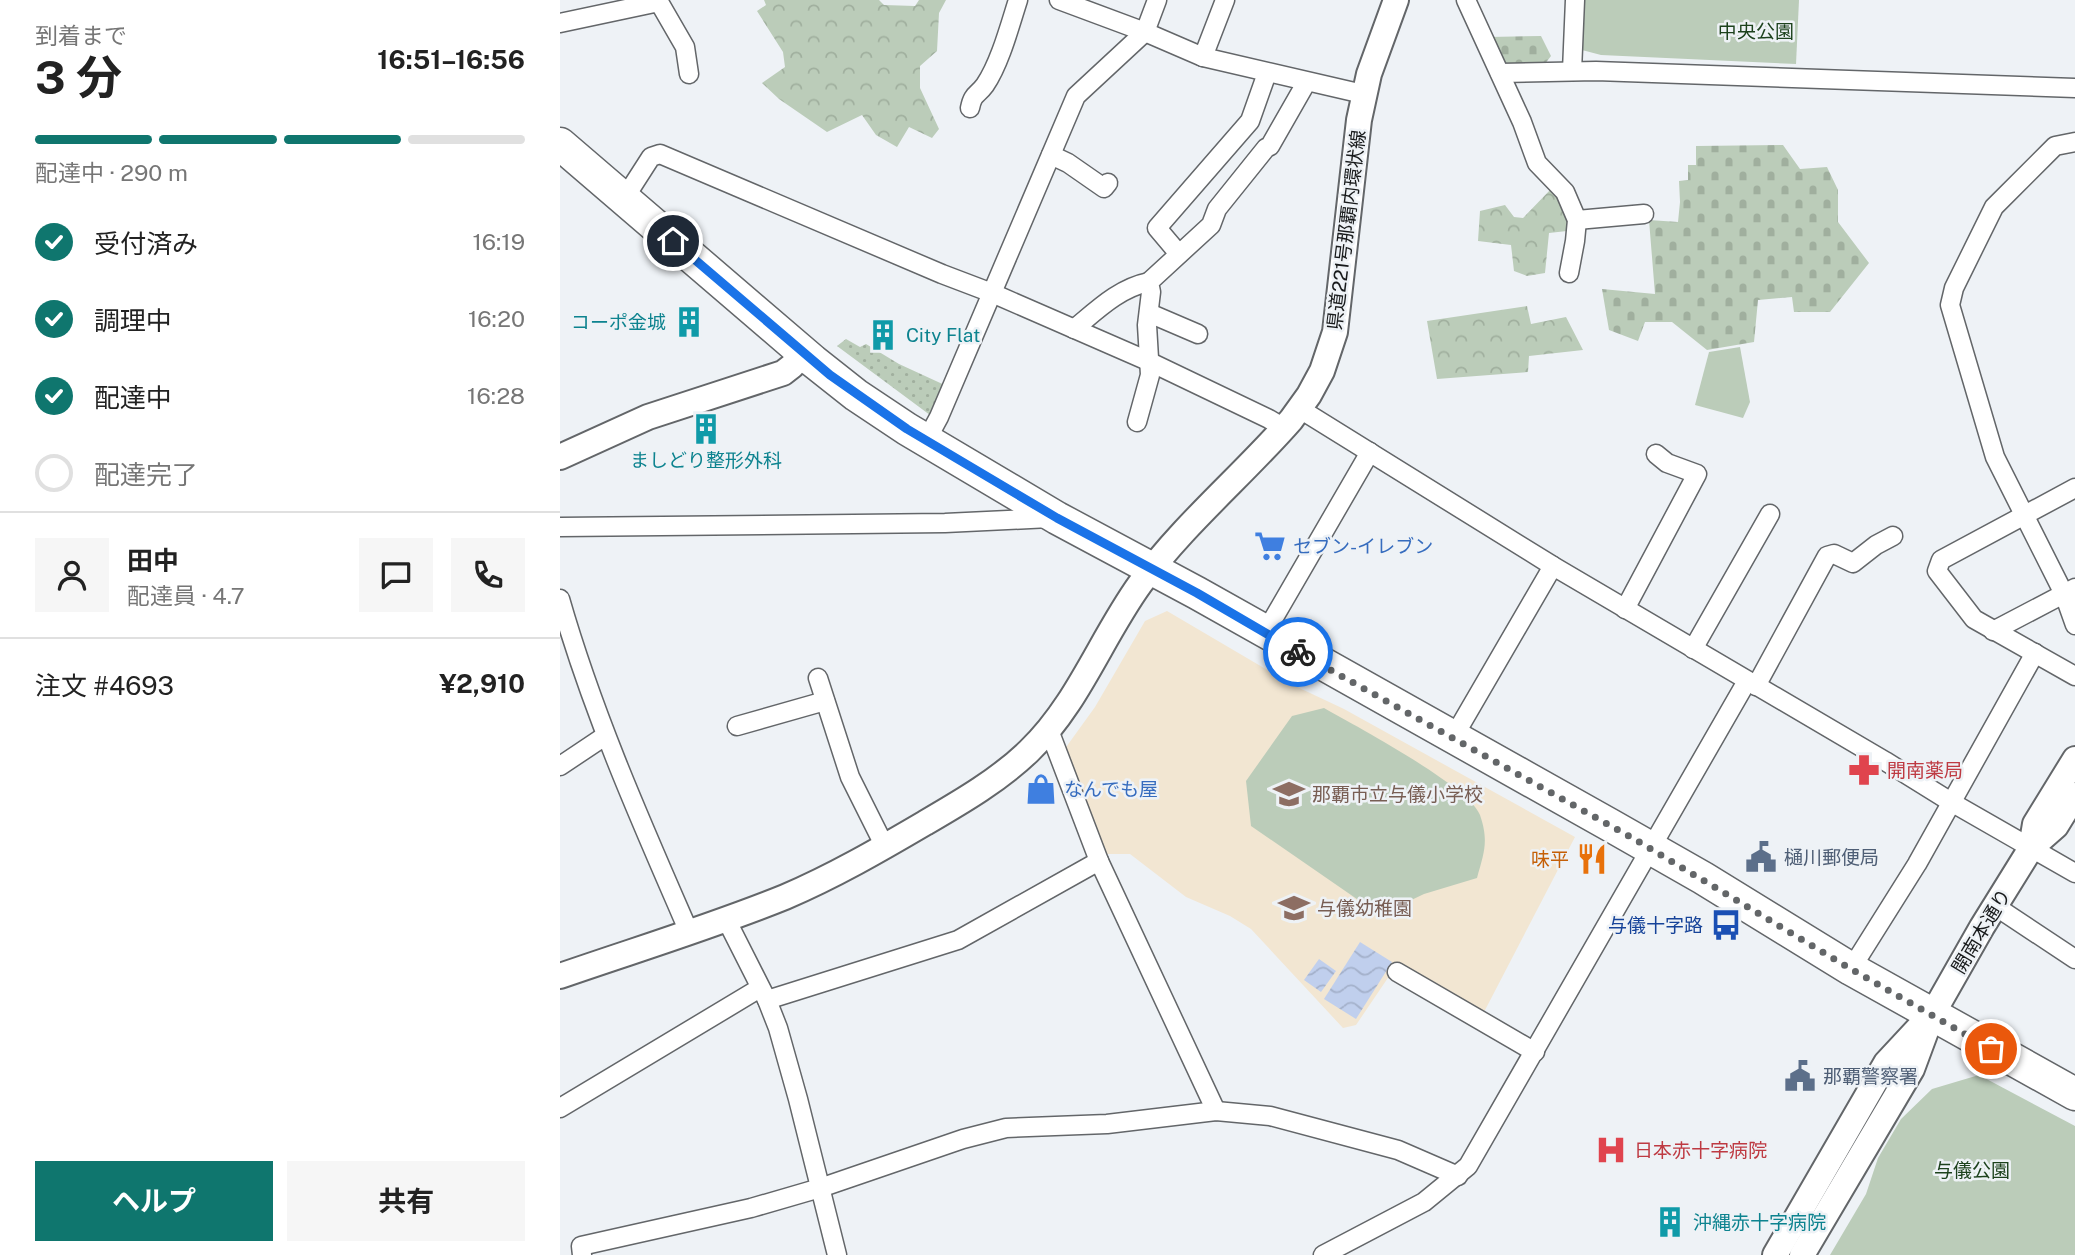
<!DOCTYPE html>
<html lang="ja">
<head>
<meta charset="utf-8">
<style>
  :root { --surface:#fff; --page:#f6f6f6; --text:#222; --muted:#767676; --line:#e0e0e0; --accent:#0f766e }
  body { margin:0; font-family:"Public Sans","Noto Sans JP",sans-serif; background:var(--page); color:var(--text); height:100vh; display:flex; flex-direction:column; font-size:26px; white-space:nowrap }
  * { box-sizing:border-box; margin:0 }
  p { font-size:23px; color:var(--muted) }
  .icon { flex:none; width:38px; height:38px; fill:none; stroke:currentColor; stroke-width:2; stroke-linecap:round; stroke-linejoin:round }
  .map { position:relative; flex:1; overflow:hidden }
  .sheet { display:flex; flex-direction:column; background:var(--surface); width:560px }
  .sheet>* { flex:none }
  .pin { position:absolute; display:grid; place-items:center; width:60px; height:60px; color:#fff; margin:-30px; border:4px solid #fff; border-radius:50%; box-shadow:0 2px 7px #0007 }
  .courier { position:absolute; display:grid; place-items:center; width:70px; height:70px; margin:-35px; border:5px solid #1a73e8; border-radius:50%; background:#fff; color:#222; box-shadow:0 2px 9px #0007 }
  .summary em { font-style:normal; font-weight:700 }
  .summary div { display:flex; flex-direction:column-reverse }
  .summary { display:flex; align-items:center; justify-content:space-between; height:119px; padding:0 35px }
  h1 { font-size:46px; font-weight:700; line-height:52px }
  .bar { display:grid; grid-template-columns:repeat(4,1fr); gap:10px 7px; align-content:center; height:84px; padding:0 35px }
  .bar i { height:9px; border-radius:5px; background:var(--line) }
  .bar .current { background:var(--accent) }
  .bar p { grid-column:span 4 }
  .line { display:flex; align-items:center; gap:18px; padding:0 35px; border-top:2px solid var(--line) }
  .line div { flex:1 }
  .round { display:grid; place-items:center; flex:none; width:74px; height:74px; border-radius:0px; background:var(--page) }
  ol { padding:0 35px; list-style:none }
  li { display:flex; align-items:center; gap:21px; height:77px }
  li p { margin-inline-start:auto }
  li .icon { padding:7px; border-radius:50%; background:var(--accent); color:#fff; stroke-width:4 }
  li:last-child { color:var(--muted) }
  li i { width:38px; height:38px; border:4px solid var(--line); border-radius:50% }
  .action { display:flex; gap:14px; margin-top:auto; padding:14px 35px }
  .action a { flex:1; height:80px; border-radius:0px; background:var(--accent); color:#fff; font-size:28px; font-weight:700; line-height:80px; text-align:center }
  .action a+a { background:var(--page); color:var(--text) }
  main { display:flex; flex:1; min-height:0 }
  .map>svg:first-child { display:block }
  .education { fill:#f2e6d2 }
  .grass { fill:url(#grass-dots) }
  .forest { fill:url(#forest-crowns) }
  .cemetery { fill:url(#cemetery-stones) }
  .park { fill:#bbccb9 }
  .water { fill:url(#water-waves) }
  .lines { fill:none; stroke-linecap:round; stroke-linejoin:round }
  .street-casing { stroke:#636669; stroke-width:21 }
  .secondary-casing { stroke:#636669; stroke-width:28 }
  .highway-casing { stroke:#636669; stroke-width:35 }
  .street { stroke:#fff; stroke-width:18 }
  .secondary { stroke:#fff; stroke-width:24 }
  .highway { stroke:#fff; stroke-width:32 }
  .done { stroke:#636668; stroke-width:7; stroke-dasharray:0 12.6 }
  .route { stroke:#1a73e8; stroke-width:9 }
  .labels { text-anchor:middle; stroke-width:5; stroke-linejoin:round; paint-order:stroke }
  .park-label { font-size:19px; fill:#1d421d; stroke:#eef2f6 }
  .street-label { font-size:19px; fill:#181a1b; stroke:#eef2f6 }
  .culture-label { font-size:19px; fill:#0d838f; stroke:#eef2f6; text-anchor:start }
  .shop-label { font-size:19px; fill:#366cbe; stroke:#eef2f6; text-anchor:start }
  .health-label { font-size:19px; fill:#be3a42; stroke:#eef2f6; text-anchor:start }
  .education-label { font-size:19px; fill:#785e54; stroke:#eef2f6; text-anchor:start }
  .service-label { font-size:19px; fill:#4e5e75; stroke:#eef2f6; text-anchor:start }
  .food-label { font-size:19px; fill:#c56008; stroke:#eef2f6; text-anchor:end }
  .transit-label { font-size:19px; fill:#164399; stroke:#eef2f6; text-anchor:end }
</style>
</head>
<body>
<main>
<section class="sheet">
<div class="summary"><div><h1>3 分</h1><p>到着まで</p></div><em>16:51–16:56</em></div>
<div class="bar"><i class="current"></i><i class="current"></i><i class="current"></i><i></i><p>配達中 · 290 m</p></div>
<ol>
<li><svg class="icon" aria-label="check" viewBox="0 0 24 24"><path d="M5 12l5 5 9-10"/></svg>受付済み<p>16:19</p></li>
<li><svg class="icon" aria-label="check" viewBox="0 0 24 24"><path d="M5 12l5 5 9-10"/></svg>調理中<p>16:20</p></li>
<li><svg class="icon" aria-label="check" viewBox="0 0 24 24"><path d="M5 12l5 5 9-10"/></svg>配達中<p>16:28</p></li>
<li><i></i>配達完了</li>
</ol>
<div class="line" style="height:126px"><a class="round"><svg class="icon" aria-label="person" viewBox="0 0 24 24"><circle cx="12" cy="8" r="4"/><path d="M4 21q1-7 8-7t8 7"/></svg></a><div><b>田中</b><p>配達員 · 4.7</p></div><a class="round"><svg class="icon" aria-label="chat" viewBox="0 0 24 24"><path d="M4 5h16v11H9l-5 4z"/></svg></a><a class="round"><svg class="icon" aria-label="phone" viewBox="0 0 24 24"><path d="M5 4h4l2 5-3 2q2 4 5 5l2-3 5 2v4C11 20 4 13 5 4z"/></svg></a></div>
<div class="line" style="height:91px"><div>注文 #4693</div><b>¥2,910</b></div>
<div class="action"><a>ヘルプ</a><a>共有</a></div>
</section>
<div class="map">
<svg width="1515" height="1255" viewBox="0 0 1515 1255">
  <defs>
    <pattern id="grass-dots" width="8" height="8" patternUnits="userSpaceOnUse" patternTransform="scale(1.75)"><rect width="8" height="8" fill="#bbccb9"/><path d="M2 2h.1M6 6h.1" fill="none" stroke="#a0af9e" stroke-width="1.8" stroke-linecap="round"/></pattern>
    <pattern id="forest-crowns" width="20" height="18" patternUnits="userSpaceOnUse" patternTransform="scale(1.75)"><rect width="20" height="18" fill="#bbccb9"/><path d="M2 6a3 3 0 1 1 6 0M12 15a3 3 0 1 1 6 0" fill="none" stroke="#a0af9e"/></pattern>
    <pattern id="cemetery-stones" width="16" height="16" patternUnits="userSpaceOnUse" patternTransform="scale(1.75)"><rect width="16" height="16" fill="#bbccb9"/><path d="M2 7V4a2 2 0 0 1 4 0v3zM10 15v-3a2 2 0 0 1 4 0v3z" fill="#a0af9e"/></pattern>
    <pattern id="water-waves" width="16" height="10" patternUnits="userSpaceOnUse" patternTransform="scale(1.75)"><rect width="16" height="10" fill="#c0cfed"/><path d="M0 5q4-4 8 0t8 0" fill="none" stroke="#a4b1cb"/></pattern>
  </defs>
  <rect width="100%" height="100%" fill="#eef2f6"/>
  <path class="education" d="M607 611 733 685 784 709 1015 837 923 1014 836 966 796 1025 783 1028 691 929 670 916 626 897 570 854H547L504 750 535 707 585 621Z"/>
  <path class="grass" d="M286 339 300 347 306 344 339 364 389 387 374 418 277 346Z"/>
  <g class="forest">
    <path d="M204 0H319L324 5 355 6 359 0H386L379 13 377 51 360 66V88L379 129 372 138 349 127 337 147 316 135 302 115 267 132 219 99 202 83 225 67 223 52 197 11 206 5Z"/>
    <path d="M991 189 1007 211V231L989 233 985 273 967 276 954 271 951 245 918 241 920 211 945 205 954 217 963 218Z"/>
    <path d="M967 306 971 324 1006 317 1023 350 969 356 968 372 877 379 867 321Z"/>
  </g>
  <g class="cemetery">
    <path d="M981 36 991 56 984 65C945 67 947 73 929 37Z"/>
    <path d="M1223 145 1240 169 1267 167 1278 190V222L1309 263 1270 312H1234L1232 297 1198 300 1194 342 1147 350 1112 322H1085L1078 341 1049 330 1042 289 1095 294 1089 220 1118 222 1120 202 1119 181 1128 180V165H1136V146Z"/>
  </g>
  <g class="park">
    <path d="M1024 0H1239L1236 64 1041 55 1022 50Z"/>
    <path d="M1180 347 1190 402 1183 418 1135 405 1149 352Z"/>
    <path d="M764 708C794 725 909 786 920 815 929 841 924 853 917 878L864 894 820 915 691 826 686 781 732 716Z"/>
    <path d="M1419 1075 1515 1126V1255H1270L1306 1194 1318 1158 1341 1119 1372 1089Z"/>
  </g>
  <g class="water">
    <path d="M800 942 832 962 796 1019 764 999Z"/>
    <path d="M759 959 776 971 761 992 744 980Z"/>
  </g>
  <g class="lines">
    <defs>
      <g id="street">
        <path d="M499 0 585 32 643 57 803 94"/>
        <path d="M906 0 962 122 977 163 1005 192 1017 220 1015 241 1009 273"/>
        <path d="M0 23 99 2 125 47 129 74"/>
        <path d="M643 57 665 0"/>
        <path d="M1012 71 1015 0"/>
        <path d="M940 73 1036 71 1515 88"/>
        <path d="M410 108C413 93 417 96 425 85 440 63 450 25 458 0"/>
        <path d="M1515 142 1495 146 1434 207 1394 288 1390 305 1435 457 1504 594 1515 625"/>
        <path d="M491 155 508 163 544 188 548 183"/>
        <path d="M64 199 91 157 100 154 382 274 432 293 588 361 709 419 724 428"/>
        <path d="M1017 220 1084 214"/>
        <path d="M619 254 597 228 690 121 707 73"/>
        <path d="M589 313 638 334"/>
        <path d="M514 329C537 310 559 288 589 282"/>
        <path d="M740 409 993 566 1325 761 1391 802 1515 873"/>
        <path d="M577 422 590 375 587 325 591 292 589 282 651 225 657 209 706 148 710 146 746 83"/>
        <path d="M366 441 379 417 516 96 585 32 597 0"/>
        <path d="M1515 488 1381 560 1377 571 1414 619 1515 676"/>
        <path d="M0 527 385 523 490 518"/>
        <path d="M0 599C33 714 81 822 129 932"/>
        <path d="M1065 609 1137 474 1107 463 1096 454"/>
        <path d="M1433 631 1515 588"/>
        <path d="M705 633 810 452"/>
        <path d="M1133 649 1210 514"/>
        <path d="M258 678 290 777 325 847"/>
        <path d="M1196 686 1267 556 1274 554 1293 563 1316 545 1333 536"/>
        <path d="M177 726 265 701"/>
        <path d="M489 730 539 861 656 1111"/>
        <path d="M893 738 993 566"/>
        <path d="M0 766 45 736"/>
        <path d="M1435 906 1515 959"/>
        <path d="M166 919 207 1000 218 1028 238 1099 277 1255"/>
        <path d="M1291 969 1357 864 1475 653"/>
        <path d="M837 972 975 1052"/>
        <path d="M207 1000 398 940 539 861"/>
        <path d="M0 1108 200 988"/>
        <path d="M22 1255 21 1246 191 1208 260 1188 403 1139 446 1128 547 1124 656 1111 710 1116 838 1150 898 1176"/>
        <path d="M763 1255 864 1202 908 1166 1187 681"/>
      </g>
      <g id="secondary">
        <path d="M0 457 88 417 223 373 232 366 242 352"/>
        <path d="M1471 848 1475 824 1515 759"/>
        <path d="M0 976C75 950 151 927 225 897 274 876 319 850 365 823 401 802 439 780 469 751 518 704 541 638 580 584 624 524 682 476 731 420L749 395 762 371 775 332 799 120 809 74 836 0"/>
        <path d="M1215 1255 1326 1063 1366 1020"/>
        <path d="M1242 1255 1352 1069 1372 1015 1422 927 1471 848 1496 826 1515 795"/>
      </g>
      <path id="highway" d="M0 144 253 361 296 395 347 429 497 518 637 593 1050 825 1143 878 1291 969 1515 1094"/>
    </defs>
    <use href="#street" class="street-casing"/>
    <use href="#secondary" class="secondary-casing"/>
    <use href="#highway" class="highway-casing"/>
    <use href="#street" class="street"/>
    <use href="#secondary" class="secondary"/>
    <use href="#highway" class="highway"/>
  </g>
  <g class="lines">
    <path class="done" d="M738 652 1076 840 1291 969 1431 1049"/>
    <path class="route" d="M113 241 270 375 347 429 497 518 637 593 738 652"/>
  </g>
  <defs>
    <symbol id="building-bare" viewBox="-9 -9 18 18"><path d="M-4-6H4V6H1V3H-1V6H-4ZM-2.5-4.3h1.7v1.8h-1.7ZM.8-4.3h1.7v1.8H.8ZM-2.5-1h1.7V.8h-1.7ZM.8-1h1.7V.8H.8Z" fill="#0f9aa8" stroke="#eef2f6" stroke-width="2.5" paint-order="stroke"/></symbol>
    <symbol id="supermarket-bare" viewBox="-9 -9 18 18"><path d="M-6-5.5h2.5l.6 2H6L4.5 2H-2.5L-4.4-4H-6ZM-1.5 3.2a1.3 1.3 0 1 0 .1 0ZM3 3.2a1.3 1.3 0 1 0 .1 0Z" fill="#3f7fe0" stroke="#eef2f6" stroke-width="2.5" paint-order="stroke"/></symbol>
    <symbol id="pharmacy-bare" viewBox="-9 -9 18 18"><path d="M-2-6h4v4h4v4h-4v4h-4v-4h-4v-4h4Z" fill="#e0444e" stroke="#eef2f6" stroke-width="2.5" paint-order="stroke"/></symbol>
    <symbol id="shop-bare" viewBox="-9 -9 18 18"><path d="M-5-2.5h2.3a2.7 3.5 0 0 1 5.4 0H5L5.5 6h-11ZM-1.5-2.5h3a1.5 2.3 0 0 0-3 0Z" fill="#3f7fe0" stroke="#eef2f6" stroke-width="2.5" paint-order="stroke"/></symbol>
    <symbol id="school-bare" viewBox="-9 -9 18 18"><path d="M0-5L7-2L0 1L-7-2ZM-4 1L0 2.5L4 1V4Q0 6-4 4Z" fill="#8d6e63" stroke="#eef2f6" stroke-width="2.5" paint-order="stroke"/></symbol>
    <symbol id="civic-bare" viewBox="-9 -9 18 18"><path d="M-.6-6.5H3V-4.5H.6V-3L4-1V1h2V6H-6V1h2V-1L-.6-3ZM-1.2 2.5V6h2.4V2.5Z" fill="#5c6f8a" stroke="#eef2f6" stroke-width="2.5" paint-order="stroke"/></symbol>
    <symbol id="restaurant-bare" viewBox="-9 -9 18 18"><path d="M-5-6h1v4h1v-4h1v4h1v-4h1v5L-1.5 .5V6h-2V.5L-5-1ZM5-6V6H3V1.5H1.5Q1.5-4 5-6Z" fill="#e8710a" stroke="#eef2f6" stroke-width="2.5" paint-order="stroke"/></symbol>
    <symbol id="bus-bare" viewBox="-9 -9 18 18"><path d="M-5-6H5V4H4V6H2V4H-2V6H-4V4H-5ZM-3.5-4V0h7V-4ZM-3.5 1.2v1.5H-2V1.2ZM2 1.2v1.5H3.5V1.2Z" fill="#1a4fb4" stroke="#eef2f6" stroke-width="2.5" paint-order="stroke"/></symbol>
    <symbol id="hospital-bare" viewBox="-9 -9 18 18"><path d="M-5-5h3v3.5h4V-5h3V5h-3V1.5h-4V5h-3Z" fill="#e0444e" stroke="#eef2f6" stroke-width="2.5" paint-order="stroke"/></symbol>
  </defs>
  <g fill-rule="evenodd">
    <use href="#building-bare" x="107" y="300" width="44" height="44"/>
    <use href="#building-bare" x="301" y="313" width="44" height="44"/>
    <use href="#building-bare" x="124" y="407" width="44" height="44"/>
    <use href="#supermarket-bare" x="688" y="524" width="44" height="44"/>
    <use href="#pharmacy-bare" x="1282" y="748" width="44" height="44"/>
    <use href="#shop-bare" x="459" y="767" width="44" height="44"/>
    <use href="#school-bare" x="707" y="772" width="44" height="44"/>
    <use href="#civic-bare" x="1179" y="835" width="44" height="44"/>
    <use href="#restaurant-bare" x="1010" y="837" width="44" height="44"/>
    <use href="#school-bare" x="712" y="886" width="44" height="44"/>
    <use href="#bus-bare" x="1144" y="903" width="44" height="44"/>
    <use href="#civic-bare" x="1218" y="1054" width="44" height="44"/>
    <use href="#hospital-bare" x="1029" y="1128" width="44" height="44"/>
    <use href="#building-bare" x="1088" y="1200" width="44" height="44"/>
  </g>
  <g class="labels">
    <g class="park-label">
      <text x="1196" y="38">中央公園</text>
      <text x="1412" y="1177">与儀公園</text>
    </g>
    <g class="street-label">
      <text transform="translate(786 230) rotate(-83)" y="7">県道221号那覇内環状線</text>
      <text transform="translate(1421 931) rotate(-59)" y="7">開南本通り</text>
    </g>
    <g class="culture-label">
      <text x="106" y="329" text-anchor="end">コーポ金城</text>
      <text x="346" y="342">City Flat</text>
      <text x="146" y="467" text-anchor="middle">ましどり整形外科</text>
      <text x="1133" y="1229">沖縄赤十字病院</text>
    </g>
    <g class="shop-label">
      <text x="733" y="553">セブン-イレブン</text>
      <text x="504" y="796">なんでも屋</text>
    </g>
    <g class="health-label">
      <text x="1327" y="777">開南薬局</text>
      <text x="1074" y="1157">日本赤十字病院</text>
    </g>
    <g class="education-label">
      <text x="752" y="801">那覇市立与儀小学校</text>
      <text x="757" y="915">与儀幼稚園</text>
    </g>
    <g class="service-label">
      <text x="1224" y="864">樋川郵便局</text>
      <text x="1263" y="1083">那覇警察署</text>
    </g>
    <g class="food-label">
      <text x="1009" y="866">味平</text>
    </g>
    <g class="transit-label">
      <text x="1143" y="932">与儀十字路</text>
    </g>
  </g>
</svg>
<div class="pin" style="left:1431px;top:1049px;background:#ea580c"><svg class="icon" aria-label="bag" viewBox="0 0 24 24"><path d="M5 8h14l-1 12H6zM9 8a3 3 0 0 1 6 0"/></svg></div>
<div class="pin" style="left:113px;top:241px;background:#1f2937"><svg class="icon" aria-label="home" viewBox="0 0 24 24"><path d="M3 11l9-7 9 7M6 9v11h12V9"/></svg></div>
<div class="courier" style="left:738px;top:652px"><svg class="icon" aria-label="bike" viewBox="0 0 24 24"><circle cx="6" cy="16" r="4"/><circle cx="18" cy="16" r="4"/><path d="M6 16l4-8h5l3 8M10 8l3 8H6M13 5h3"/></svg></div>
</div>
</main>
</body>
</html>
